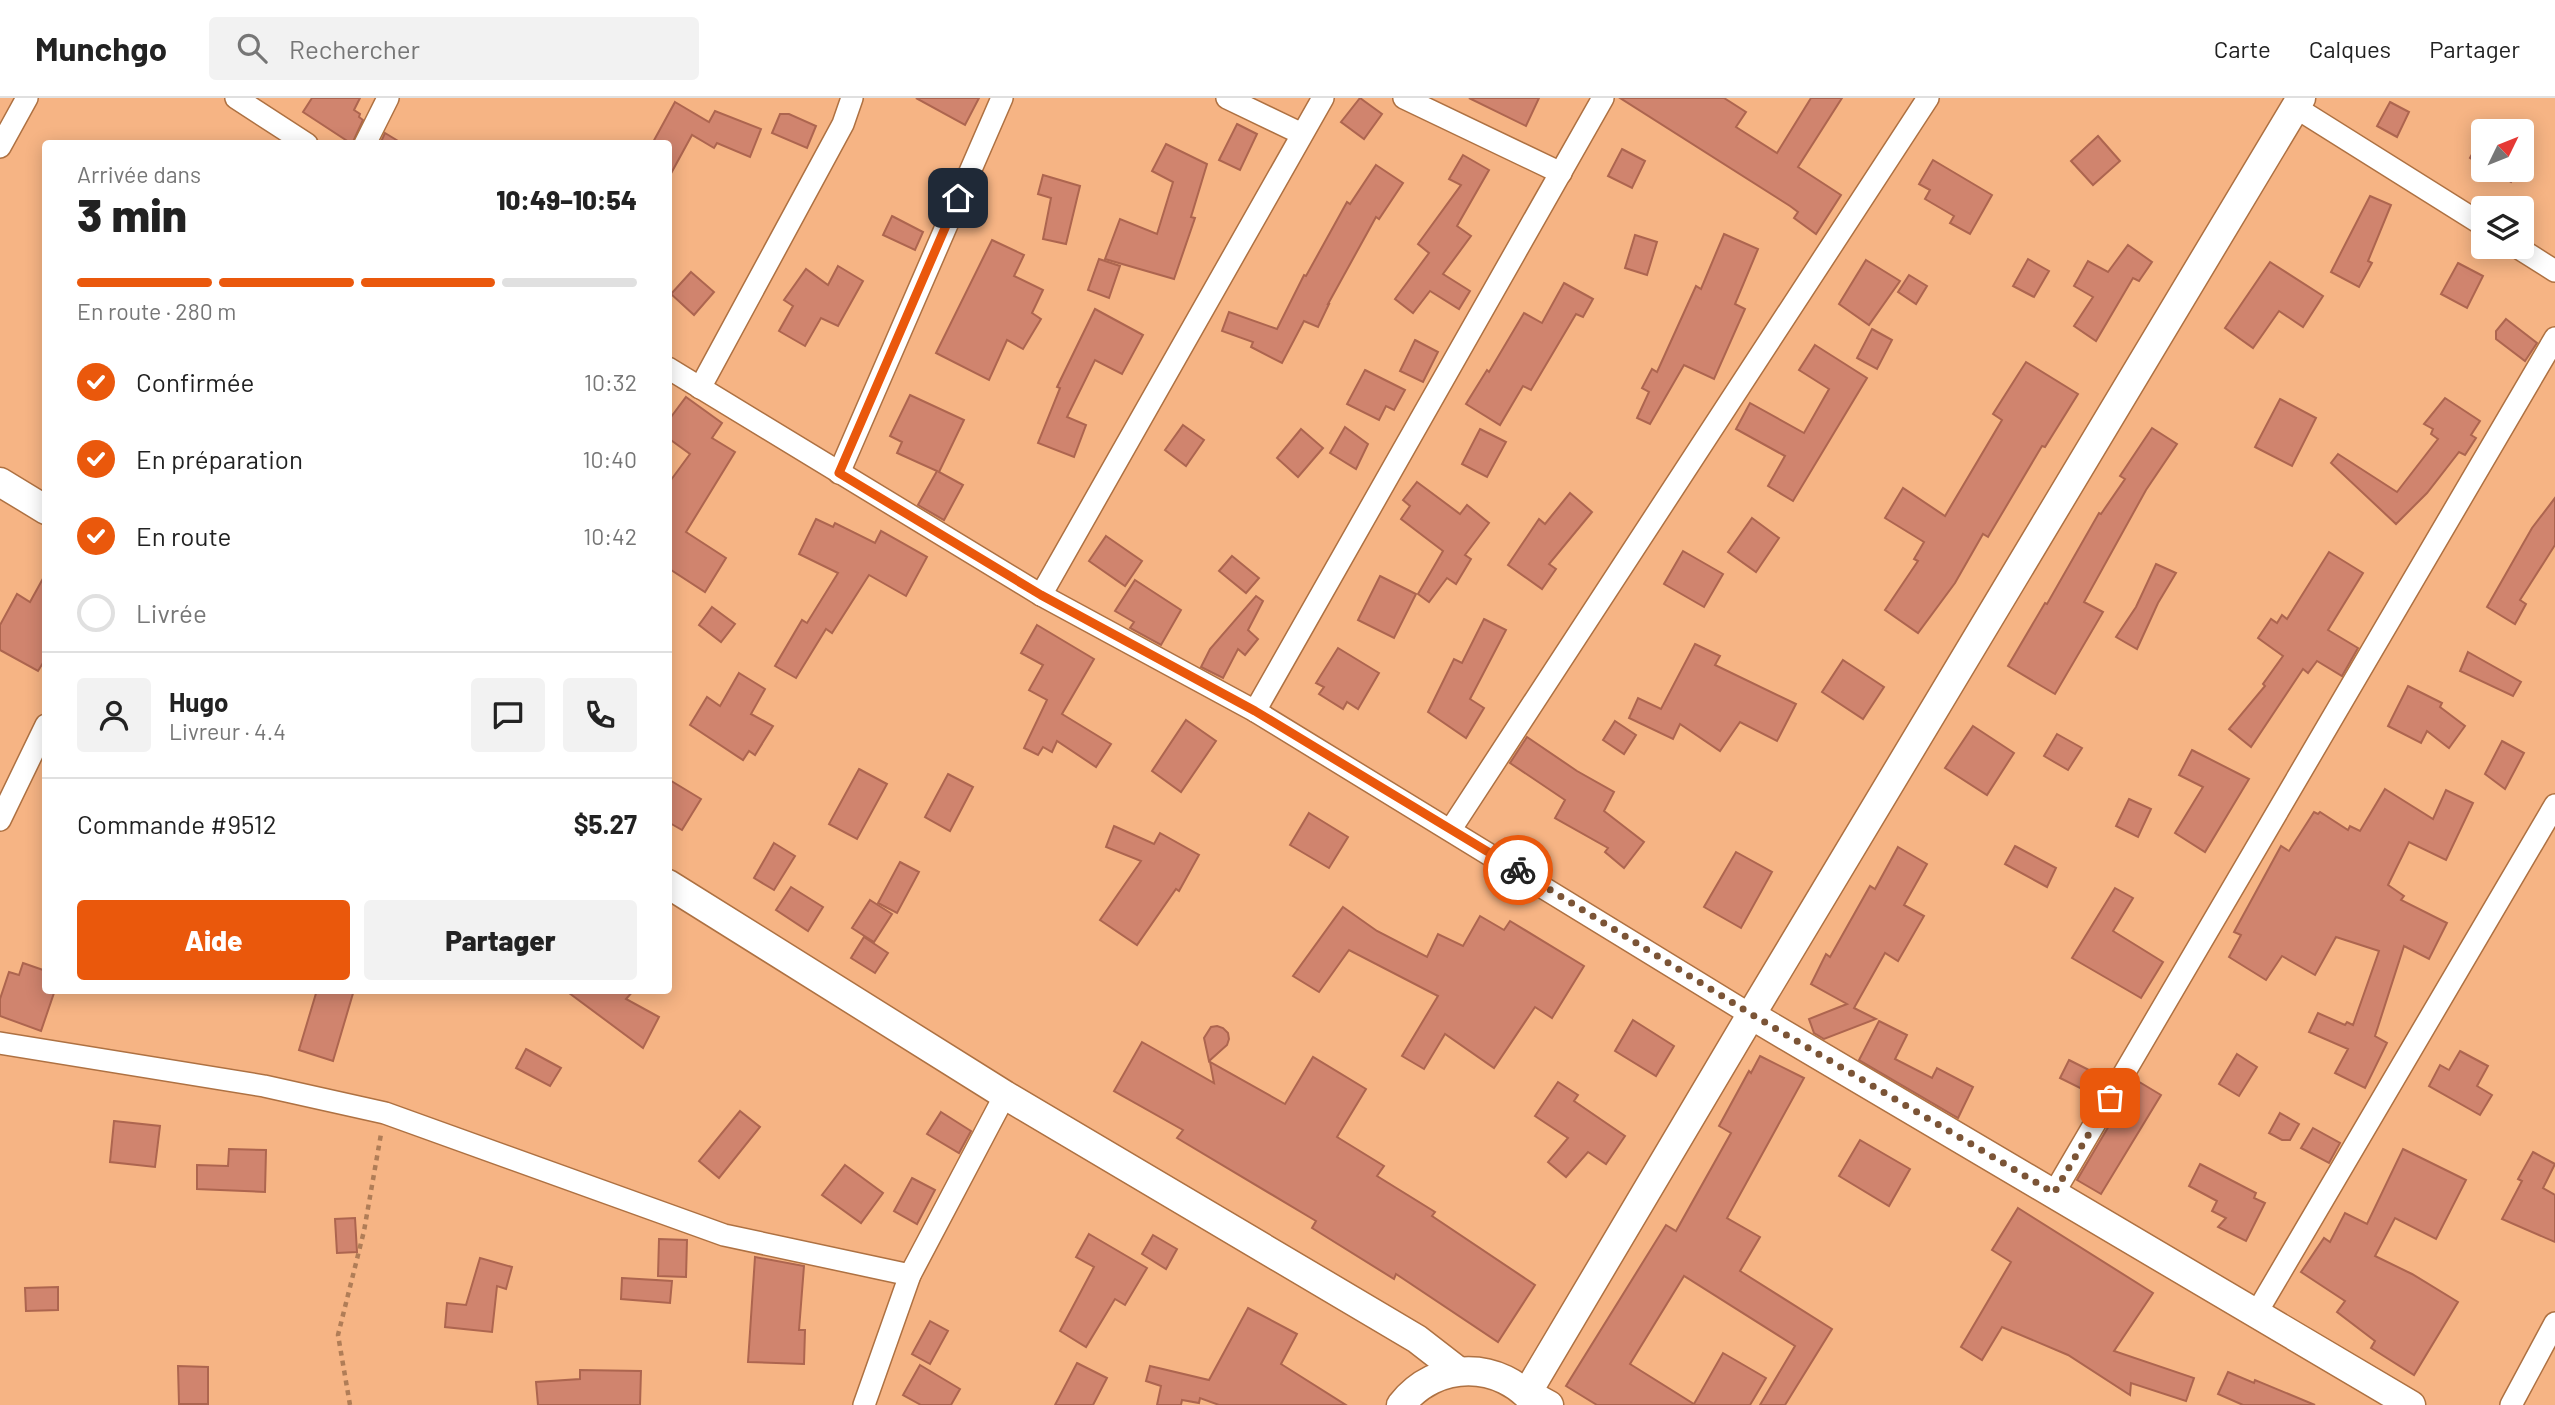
<!DOCTYPE html>
<html lang="fr">
<head>
<meta charset="utf-8">
<style>
  :root { --surface:#fff; --page:#f2f2f2; --text:#222; --muted:#767676; --line:#e0e0e0; --accent:#ea580c }
  body { margin:0; font-family:Barlow,sans-serif; background:var(--page); color:var(--text); height:100vh; display:flex; flex-direction:column; font-size:26px; white-space:nowrap }
  * { box-sizing:border-box; margin:0 }
  p { font-size:23px; color:var(--muted) }
  .icon { flex:none; width:38px; height:38px; fill:none; stroke:currentColor; stroke-width:2; stroke-linecap:round; stroke-linejoin:round }
  .map { position:relative; flex:1; overflow:hidden }
  .drawer { position:absolute; left:42px; top:42px; width:630px; height:854px; display:flex; flex-direction:column; background:var(--surface); border-radius:7px; box-shadow:0 4px 18px #0003 }
  .drawer>* { flex:none }
  .needle { width:46px; rotate:47deg }
  .controls { position:absolute; left:2471px; top:21px; display:grid; gap:14px }
  .controls a { display:grid; place-items:center; width:63px; height:63px; border-radius:7px; background:var(--surface); box-shadow:0 4px 18px #0003; font-size:35px }
  .pin { position:absolute; display:grid; place-items:center; width:60px; height:60px; color:#fff; margin:-30px; border-radius:14px; box-shadow:0 4px 10px #0006 }
  .courier { position:absolute; display:grid; place-items:center; width:70px; height:70px; margin:-35px; border:5px solid #ea580c; border-radius:50%; background:#fff; color:#222; box-shadow:0 2px 9px #0007 }
  .head em { font-style:normal; font-weight:800 }
  .head div { display:flex; flex-direction:column-reverse }
  .head { display:flex; align-items:center; justify-content:space-between; height:119px; padding:0 35px }
  h1 { font-size:46px; font-weight:800; line-height:52px }
  .bar { display:grid; grid-template-columns:repeat(4,1fr); gap:10px 7px; align-content:center; height:84px; padding:0 35px }
  .bar i { height:9px; border-radius:5px; background:var(--line) }
  .bar .active { background:var(--accent) }
  .bar p { grid-column:span 4 }
  .line { display:flex; align-items:center; gap:18px; padding:0 35px; border-top:2px solid var(--line) }
  .line div { flex:1 }
  .round { display:grid; place-items:center; flex:none; width:74px; height:74px; border-radius:7px; background:var(--page) }
  ol { padding:0 35px; list-style:none }
  li { display:flex; align-items:center; gap:21px; height:77px }
  li p { margin-inline-start:auto }
  li .icon { padding:7px; border-radius:50%; background:var(--accent); color:#fff; stroke-width:4 }
  li:last-child { color:var(--muted) }
  li i { width:38px; height:38px; border:4px solid var(--line); border-radius:50% }
  .button { display:flex; gap:14px; margin-top:auto; padding:14px 35px }
  .button a { flex:1; height:80px; border-radius:7px; background:var(--accent); color:#fff; font-size:28px; font-weight:800; line-height:80px; text-align:center }
  .button a+a { background:var(--page); color:var(--text) }
  header { display:flex; align-items:center; gap:42px; box-sizing:border-box; height:98px; padding:0 35px; background:var(--surface); border-bottom:2px solid var(--line) }
  header strong { font-size:33px }
  nav { display:flex; gap:38px; margin-inline-start:auto; font-size:24px }
  .search { width:490px; height:63px; background:var(--page); display:flex; align-items:center; gap:18px; box-sizing:border-box; padding:0 24px; border-radius:7px; color:var(--muted); font-size:26px }
  .map>svg:first-child { display:block }
  .building { fill:#d0846e; stroke:#ad654f; stroke-width:2 }
  .lines { fill:none; stroke-linecap:round; stroke-linejoin:round }
  .minor-casing { stroke:#ae7142; stroke-width:24 }
  .tertiary-casing { stroke:#ae7142; stroke-width:31 }
  .path { stroke:#b07d57; stroke-width:4.5; stroke-dasharray:5 5; stroke-linecap:butt }
  .minor { stroke:#fff; stroke-width:21 }
  .tertiary { stroke:#fff; stroke-width:28 }
  .done { stroke:#7b5436; stroke-width:7; stroke-dasharray:0 12.6 }
  .route { stroke:#ea580c; stroke-width:9 }
</style>
</head>
<body>
<header>
<strong>Munchgo</strong>
<div class="search"><svg class="icon" aria-label="search" viewBox="0 0 24 24"><circle cx="10" cy="10" r="6"/><path d="M15 15l6 6"/></svg>Rechercher</div>
<nav><a>Carte</a><a>Calques</a><a>Partager</a></nav>
</header>
<div class="map">
<svg width="2555" height="1307" viewBox="0 0 2555 1307">
  <rect width="100%" height="100%" fill="#f6b484"/>
  <g class="building">
    <path d="M312 0H360L354 12 360 16 359 19 363 22 352 46 303 14Z"/>
    <path d="M916 0H979L965 27Z"/>
    <path d="M1360 0 1382 16 1364 41 1341 24Z"/>
    <path d="M1469 0H1539L1526 28Z"/>
    <path d="M1620 0H1724L1746 14 1736 29 1777 55 1811 0H1842L1798 69 1841 97 1816 136 1794 120 1798 114 1790 108Z"/>
    <path d="M675 4 709 24 715 13 761 31 750 59 717 45 714 50 692 37 668 81V46H652Z"/>
    <path d="M2390 4 2409 14 2397 39 2377 28Z"/>
    <path d="M780 16H789L816 28 807 50 772 35Z"/>
    <path d="M2490 24 2506 33H2485Z"/>
    <path d="M1237 26 1257 36 1240 72 1219 62Z"/>
    <path d="M385 35 403 46H380Z"/>
    <path d="M2483 36V68L2470 60Z"/>
    <path d="M2098 38 2120 63 2093 87 2071 63Z"/>
    <path d="M2522 42 2531 48 2522 65Z"/>
    <path d="M1166 46 1207 66 1191 119 1195 120 1174 181 1105 161 1120 121 1157 136 1173 84 1152 73Z"/>
    <path d="M1622 51 1645 63 1632 90 1608 78Z"/>
    <path d="M1463 57 1489 72 1457 128 1471 138 1443 176 1470 193 1459 211 1430 193 1413 215 1395 201 1429 155 1418 146 1461 87 1449 81Z"/>
    <path d="M1933 62 1992 97 1970 136 1950 125 1954 118 1925 101 1930 92 1919 86Z"/>
    <path d="M1376 67 1403 85 1379 121 1376 119 1328 206H1329L1318 229 1304 223 1282 265 1251 249 1253 244 1222 233 1229 214 1277 231 1304 177 1306 178 1347 104 1350 106Z"/>
    <path d="M2490 72H2518L2511 84Z"/>
    <path d="M1043 77 1080 88 1066 146 1043 141 1051 100 1038 96Z"/>
    <path d="M2370 98 2391 107 2368 163 2372 165 2359 189 2331 174Z"/>
    <path d="M892 118 923 134 915 152 883 137Z"/>
    <path d="M1724 136 1758 151 1735 206 1745 211 1714 281 1684 267 1650 326 1637 320 1649 294 1642 290 1652 271 1657 274 1696 188 1701 191Z"/>
    <path d="M1635 137 1657 144 1647 177 1625 170Z"/>
    <path d="M992 142 1024 157 1014 178 1043 192 1032 215 1041 221 1023 251 1007 242 989 282 936 255Z"/>
    <path d="M2128 147 2152 164 2139 183 2133 180 2096 243 2074 228 2093 199 2074 188 2088 163 2108 174Z"/>
    <path d="M1099 161 1120 168 1109 200 1088 192Z"/>
    <path d="M2028 161 2049 173 2034 199 2013 188Z"/>
    <path d="M1866 162 1900 183 1869 227 1839 206Z"/>
    <path d="M2270 164 2323 198 2303 229 2279 213 2253 250 2225 230Z"/>
    <path d="M2458 165 2483 178 2467 210 2441 196Z"/>
    <path d="M838 168 863 183 838 228 821 220 805 248 779 233 793 208 784 202 806 171 828 187Z"/>
    <path d="M691 174 714 194 694 217 671 196Z"/>
    <path d="M1909 177 1927 188 1916 206 1898 194Z"/>
    <path d="M1564 185 1593 201 1583 219 1576 216 1531 292 1523 288 1500 327 1466 306 1487 272 1489 274 1524 215 1542 225Z"/>
    <path d="M1095 211 1143 237 1122 276 1095 262 1067 319 1086 327 1074 359 1038 345 1060 290 1057 289Z"/>
    <path d="M2506 221 2537 245 2525 263 2496 241V233Z"/>
    <path d="M1872 231 1892 242 1877 271 1857 260Z"/>
    <path d="M1415 242 1438 254 1423 284 1400 273Z"/>
    <path d="M1815 247 1867 280 1793 403 1768 388 1785 358 1736 331 1750 305 1804 335 1829 291 1799 272Z"/>
    <path d="M2026 264 2078 296 2045 349 2042 348 1988 439 1983 436 1955 485 1918 535 1885 512 1918 463 1914 461 1924 444 1885 420 1903 390 1945 418 2002 322 1993 316Z"/>
    <path d="M1365 272 1405 292 1394 312 1386 308 1379 322 1347 306Z"/>
    <path d="M910 297 964 322 939 374 963 387 944 422 918 407 937 373 897 355 902 344 890 338Z"/>
    <path d="M686 299 722 325 712 340 735 354 686 434 726 460 705 494 668 470V386L690 356 668 340V323Z"/>
    <path d="M2445 300 2480 323 2471 337 2476 340 2465 357 2459 354 2427 395 2396 426 2331 365 2338 356 2397 394 2438 341 2431 336 2433 331 2424 326Z"/>
    <path d="M2280 301 2316 320 2292 368 2255 349Z"/>
    <path d="M1183 327 1204 342 1186 368 1165 352Z"/>
    <path d="M1345 329 1368 346 1356 371 1330 355Z"/>
    <path d="M2152 330 2177 346 2146 392 2084 504 2103 514 2055 596 2008 568 2045 505 2047 506 2099 415 2101 416 2125 381 2120 378Z"/>
    <path d="M1301 331 1323 350 1298 379 1277 360Z"/>
    <path d="M1480 331 1506 344 1487 379 1462 366Z"/>
    <path d="M1417 384 1460 416 1467 407 1489 425 1465 457 1471 461 1456 486 1447 480 1429 504 1418 496 1443 453 1401 421 1410 408 1403 402Z"/>
    <path d="M1570 395 1592 414 1549 466 1556 471 1542 491 1508 467 1539 421 1545 426Z"/>
    <path d="M2555 400V447L2520 502 2526 506 2515 526 2487 509 2532 430Z"/>
    <path d="M1752 420 1779 440 1756 474 1728 454Z"/>
    <path d="M816 421 833 429 835 425 875 445 881 433 927 459 906 498 869 477 832 535 826 531 796 580 775 568 802 522 807 525 838 475 799 456Z"/>
    <path d="M1106 438 1142 463 1125 488 1089 463Z"/>
    <path d="M1683 453 1723 476 1704 509 1664 486Z"/>
    <path d="M2329 454 2363 475 2328 532 2358 550 2342 578 2317 563 2308 575 2303 571 2251 649 2229 631 2265 588 2263 586 2283 558 2258 540 2271 521 2277 525 2282 517 2287 521Z"/>
    <path d="M1232 458 1259 480 1246 495 1219 473Z"/>
    <path d="M2156 466 2176 475 2158 505 2137 551 2116 539 2136 509Z"/>
    <path d="M46 475V560L38 573 0 552V527L17 496 30 504Z"/>
    <path d="M1380 478 1416 496 1394 540 1358 522Z"/>
    <path d="M1135 482 1181 512 1161 547 1130 530 1134 524 1115 513Z"/>
    <path d="M1256 498 1263 503 1248 532 1258 541 1245 557 1238 551 1223 580 1201 569 1210 551Z"/>
    <path d="M712 509 735 526 721 544 699 527Z"/>
    <path d="M1484 521 1506 532 1470 601 1484 610 1466 640 1428 614 1454 561 1462 565Z"/>
    <path d="M1037 527 1094 561 1062 616 1111 646 1096 669 1057 643 1052 654 1043 649 1038 657 1024 650 1047 602 1029 592 1043 567 1021 555Z"/>
    <path d="M1695 546 1720 558 1715 567 1796 606 1777 643 1740 624 1720 653 1680 626 1673 641 1629 620 1638 600 1661 611Z"/>
    <path d="M1338 550 1379 575 1358 611 1347 604 1343 611 1319 596 1324 589 1316 585Z"/>
    <path d="M2468 554 2521 584 2513 598 2460 573Z"/>
    <path d="M1843 562 1884 589 1863 621 1822 594Z"/>
    <path d="M739 575 765 591 751 616 773 628 755 657 749 653 743 662 690 627 707 599 720 608Z"/>
    <path d="M2408 588 2442 605 2440 609 2465 628 2449 650 2427 633 2421 645 2388 628Z"/>
    <path d="M1186 622 1216 643 1181 694 1152 673Z"/>
    <path d="M1615 623 1636 637 1624 656 1603 642Z"/>
    <path d="M1973 628 2014 655 1987 697 1945 670Z"/>
    <path d="M2057 636 2082 650 2068 672 2044 658Z"/>
    <path d="M1527 639 1577 673 1614 694 1604 713 1644 744 1624 770 1605 754 1608 750 1555 720 1565 702 1510 665Z"/>
    <path d="M2502 643 2524 655 2505 691 2485 676Z"/>
    <path d="M2192 652 2249 681 2205 754 2175 735 2203 689 2179 677Z"/>
    <path d="M859 671 887 686 857 741 829 726Z"/>
    <path d="M948 676 973 689 950 733 925 719Z"/>
    <path d="M668 681 701 701 682 732 668 724Z"/>
    <path d="M2385 691 2433 721 2446 692 2473 705 2446 762 2409 744 2388 787 2404 798 2401 802 2447 825 2429 861 2404 848 2375 938 2387 945 2365 990 2335 975 2348 951 2309 934 2318 915 2345 927 2347 924 2353 927 2379 853 2336 839 2315 877 2282 858 2266 882 2229 859 2241 837 2234 834 2281 748 2289 753 2314 714 2318 716 2320 714 2348 732 2350 728 2360 733Z"/>
    <path d="M2129 701 2151 711 2138 739 2116 728Z"/>
    <path d="M1309 715 1348 739 1329 770 1290 747Z"/>
    <path d="M1114 728 1154 746 1160 735 1199 757 1179 793 1176 791 1137 847 1100 822 1141 763 1106 749Z"/>
    <path d="M774 745 795 758 774 792 754 780Z"/>
    <path d="M2015 748 2056 770 2047 789 2005 766Z"/>
    <path d="M1898 749 1927 766 1904 807 1924 818 1898 863 1885 855 1854 910 1876 921 1824 941 1814 935 1809 921 1847 906 1811 886 1826 856 1830 859 1870 788 1875 791Z"/>
    <path d="M1736 754 1772 774 1741 830 1704 809Z"/>
    <path d="M900 764 919 774 897 815 878 805Z"/>
    <path d="M791 789 823 809 808 833 776 812Z"/>
    <path d="M2115 790 2133 800 2113 833 2163 864 2141 900 2072 860Z"/>
    <path d="M870 802 892 816 874 844 852 830Z"/>
    <path d="M1343 809 1377 833 1427 859 1438 836 1463 848 1480 818 1504 832 1510 823 1584 868 1552 920 1535 909 1494 970 1445 936 1424 971 1402 958 1438 898 1349 852 1319 894 1293 878Z"/>
    <path d="M864 839 888 855 875 875 851 860Z"/>
    <path d="M23 865 46 873V892H55L41 933 0 918V901L9 874 19 877Z"/>
    <path d="M317 892H354L333 963 299 952Z"/>
    <path d="M565 892H634L626 901 659 919 643 950Z"/>
    <path d="M1633 922 1674 948 1656 978 1615 953Z"/>
    <path d="M1879 923 1907 937 1895 961 1932 980 1937 970 1973 989 1958 1020 1859 962Z"/>
    <path d="M1217 928 1223 930 1228 935 1229 941 1227 947 1209 963 1204 940 1211 929Z"/>
    <path d="M1142 944 1214 985 1210 964 1285 1006 1313 959 1366 991 1337 1039 1384 1068 1377 1078 1435 1114 1432 1118 1535 1187 1498 1244 1396 1176 1394 1181 1312 1130 1316 1123 1177 1040 1183 1032 1114 993Z"/>
    <path d="M526 951 561 970 550 988 516 970Z"/>
    <path d="M2460 953 2488 968 2477 988 2492 997 2480 1017 2429 988 2440 967 2449 972Z"/>
    <path d="M2237 956 2257 969 2239 998 2219 986Z"/>
    <path d="M1760 958 1804 980 1727 1120 1760 1139 1740 1173 1832 1231 1785 1307H1760L1795 1248 1684 1178 1630 1266 1694 1306 1723 1255 1766 1280 1750 1307H1597L1566 1288 1666 1127 1676 1133 1731 1035 1719 1028 1749 973 1751 975Z"/>
    <path d="M2069 962 2093 974 2084 992 2060 980Z"/>
    <path d="M2136 982 2161 997 2101 1096 2077 1082Z"/>
    <path d="M1558 984 1578 997 1574 1003 1625 1038 1606 1066 1588 1054 1566 1079 1548 1064 1568 1040 1535 1018Z"/>
    <path d="M740 1013 760 1029 719 1080 699 1063Z"/>
    <path d="M941 1014 971 1033 959 1055 927 1036Z"/>
    <path d="M2280 1015 2299 1026 2290 1042H2282L2269 1035Z"/>
    <path d="M114 1023 160 1028 155 1069 110 1064Z"/>
    <path d="M2313 1030 2340 1045 2329 1065 2301 1050Z"/>
    <path d="M1860 1042 1910 1071 1889 1108 1839 1078Z"/>
    <path d="M229 1051 266 1052 265 1094 197 1091V1067L228 1068Z"/>
    <path d="M2403 1051 2466 1082 2436 1141 2395 1120 2375 1158 2412 1176 2458 1204 2414 1277 2371 1250 2375 1243 2337 1214 2345 1203 2301 1174 2324 1140 2330 1144 2345 1115 2367 1126Z"/>
    <path d="M2533 1054 2555 1066 2543 1090 2555 1097V1144L2502 1121 2522 1083 2518 1081Z"/>
    <path d="M2200 1066 2256 1095 2254 1100 2265 1105 2246 1143 2218 1129 2226 1120 2212 1113 2217 1103 2189 1088Z"/>
    <path d="M845 1067 883 1095 861 1125 822 1097Z"/>
    <path d="M912 1080 935 1092 917 1126 894 1113Z"/>
    <path d="M2018 1110 2153 1195 2114 1253 2194 1280 2186 1303 2131 1285 2130 1297 2068 1257 2002 1229 1982 1262 1961 1249 2011 1164 1992 1152Z"/>
    <path d="M355 1120 357 1154 337 1155 335 1121Z"/>
    <path d="M1089 1136 1147 1170 1125 1207 1115 1201 1086 1249 1060 1233 1094 1169 1076 1159Z"/>
    <path d="M1153 1137 1177 1151 1166 1171 1142 1156Z"/>
    <path d="M659 1141 687 1142 686 1179 658 1178Z"/>
    <path d="M755 1159 804 1168 799 1232H805L804 1266 748 1264Z"/>
    <path d="M480 1160 512 1169 506 1191 497 1188 492 1234 445 1229 447 1205 466 1207Z"/>
    <path d="M622 1180 672 1183 670 1205 621 1201Z"/>
    <path d="M58 1189V1212L26 1213 25 1190Z"/>
    <path d="M1248 1210 1297 1236 1281 1266 1346 1307H1219L1200 1300 1199 1305 1182 1302 1181 1307H1157L1161 1288 1146 1283 1150 1268 1209 1282Z"/>
    <path d="M930 1223 948 1233 930 1266 912 1256Z"/>
    <path d="M1077 1265 1107 1280 1093 1307H1055Z"/>
    <path d="M920 1267 960 1291 951 1307H921L903 1297Z"/>
    <path d="M178 1268 208 1269V1306H179Z"/>
    <path d="M580 1272 641 1273 640 1307H538L536 1284 580 1281Z"/>
    <path d="M2228 1274 2254 1285 2255 1282 2315 1307H2243L2218 1296Z"/>
  </g>
  <g class="lines">
    <defs>
      <g id="minor">
        <path d="M236 0 307 46"/>
        <path d="M1227 0 1302 36"/>
        <path d="M1404 0 1561 75"/>
        <path d="M2295 9 2483 127"/>
        <path d="M365 46 388 0"/>
        <path d="M0 49 27 0"/>
        <path d="M2517 149 2555 173"/>
        <path d="M668 270 1041 497 1255 613 1751 917"/>
        <path d="M700 290 843 26 852 0"/>
        <path d="M839 375 1002 0"/>
        <path d="M1041 497 1323 0"/>
        <path d="M1255 613 1603 0"/>
        <path d="M0 722 46 627"/>
        <path d="M1451 731 1928 0"/>
        <path d="M0 945 264 988 385 1015 724 1137 910 1177"/>
        <path d="M2054 1095 2555 240"/>
        <path d="M2257 1214 2555 707"/>
        <path d="M864 1307 910 1177 1005 997"/>
        <path d="M2511 1307 2555 1225"/>
      </g>
      <g id="tertiary">
        <path d="M0 384 46 412"/>
        <path d="M668 786 1005 997 1417 1241 1457 1272"/>
        <path d="M1751 917 2411 1307"/>
        <path d="M1401 1307C1436 1262 1501 1262 1536 1307"/>
        <path d="M1549 1307 1527 1295 1751 917 2301 0"/>
      </g>
    </defs>
    <use href="#minor" class="minor-casing"/>
    <use href="#tertiary" class="tertiary-casing"/>
    <path class="path" d="M350 1307 338 1237 364 1133 381 1036"/>
    <use href="#minor" class="minor"/>
    <use href="#tertiary" class="tertiary"/>
  </g>
  <g class="lines">
    <path class="done" d="M1518 772 1751 916 2054 1095 2110 1000"/>
    <path class="route" d="M958 100 839 375 1041 497 1255 613 1518 772"/>
  </g>
</svg>
<div class="controls">
<a><svg class="needle" viewBox="-14 -14 28 28"><path d="M0-13l5 13h-10z" fill="#e53935"/><path d="M0 13l5-13h-10z" fill="#767676"/></svg></a>
<a><svg class="icon" aria-label="layers" viewBox="0 0 24 24"><path d="M12 4l9 5-9 5-9-5zM3 14l9 5 9-5"/></svg></a>
</div>
<div class="pin" style="left:2110px;top:1000px;background:#ea580c"><svg class="icon" aria-label="bag" viewBox="0 0 24 24"><path d="M5 8h14l-1 12H6zM9 8a3 3 0 0 1 6 0"/></svg></div>
<div class="pin" style="left:958px;top:100px;background:#1f2937"><svg class="icon" aria-label="home" viewBox="0 0 24 24"><path d="M3 11l9-7 9 7M6 9v11h12V9"/></svg></div>
<div class="courier" style="left:1518px;top:772px"><svg class="icon" aria-label="bike" viewBox="0 0 24 24"><circle cx="6" cy="16" r="4"/><circle cx="18" cy="16" r="4"/><path d="M6 16l4-8h5l3 8M10 8l3 8H6M13 5h3"/></svg></div>
<section class="drawer">
<div class="head"><div><h1>3 min</h1><p>Arrivée dans</p></div><em>10:49–10:54</em></div>
<div class="bar"><i class="active"></i><i class="active"></i><i class="active"></i><i></i><p>En route · 280 m</p></div>
<ol>
<li><svg class="icon" aria-label="check" viewBox="0 0 24 24"><path d="M5 12l5 5 9-10"/></svg>Confirmée<p>10:32</p></li>
<li><svg class="icon" aria-label="check" viewBox="0 0 24 24"><path d="M5 12l5 5 9-10"/></svg>En préparation<p>10:40</p></li>
<li><svg class="icon" aria-label="check" viewBox="0 0 24 24"><path d="M5 12l5 5 9-10"/></svg>En route<p>10:42</p></li>
<li><i></i>Livrée</li>
</ol>
<div class="line" style="height:126px"><a class="round"><svg class="icon" aria-label="person" viewBox="0 0 24 24"><circle cx="12" cy="8" r="4"/><path d="M4 21q1-7 8-7t8 7"/></svg></a><div><b>Hugo</b><p>Livreur · 4.4</p></div><a class="round"><svg class="icon" aria-label="chat" viewBox="0 0 24 24"><path d="M4 5h16v11H9l-5 4z"/></svg></a><a class="round"><svg class="icon" aria-label="phone" viewBox="0 0 24 24"><path d="M5 4h4l2 5-3 2q2 4 5 5l2-3 5 2v4C11 20 4 13 5 4z"/></svg></a></div>
<div class="line" style="height:91px"><div>Commande #9512</div><b>$5.27</b></div>
<div class="button"><a>Aide</a><a>Partager</a></div>
</section>
</div>
</body>
</html>
